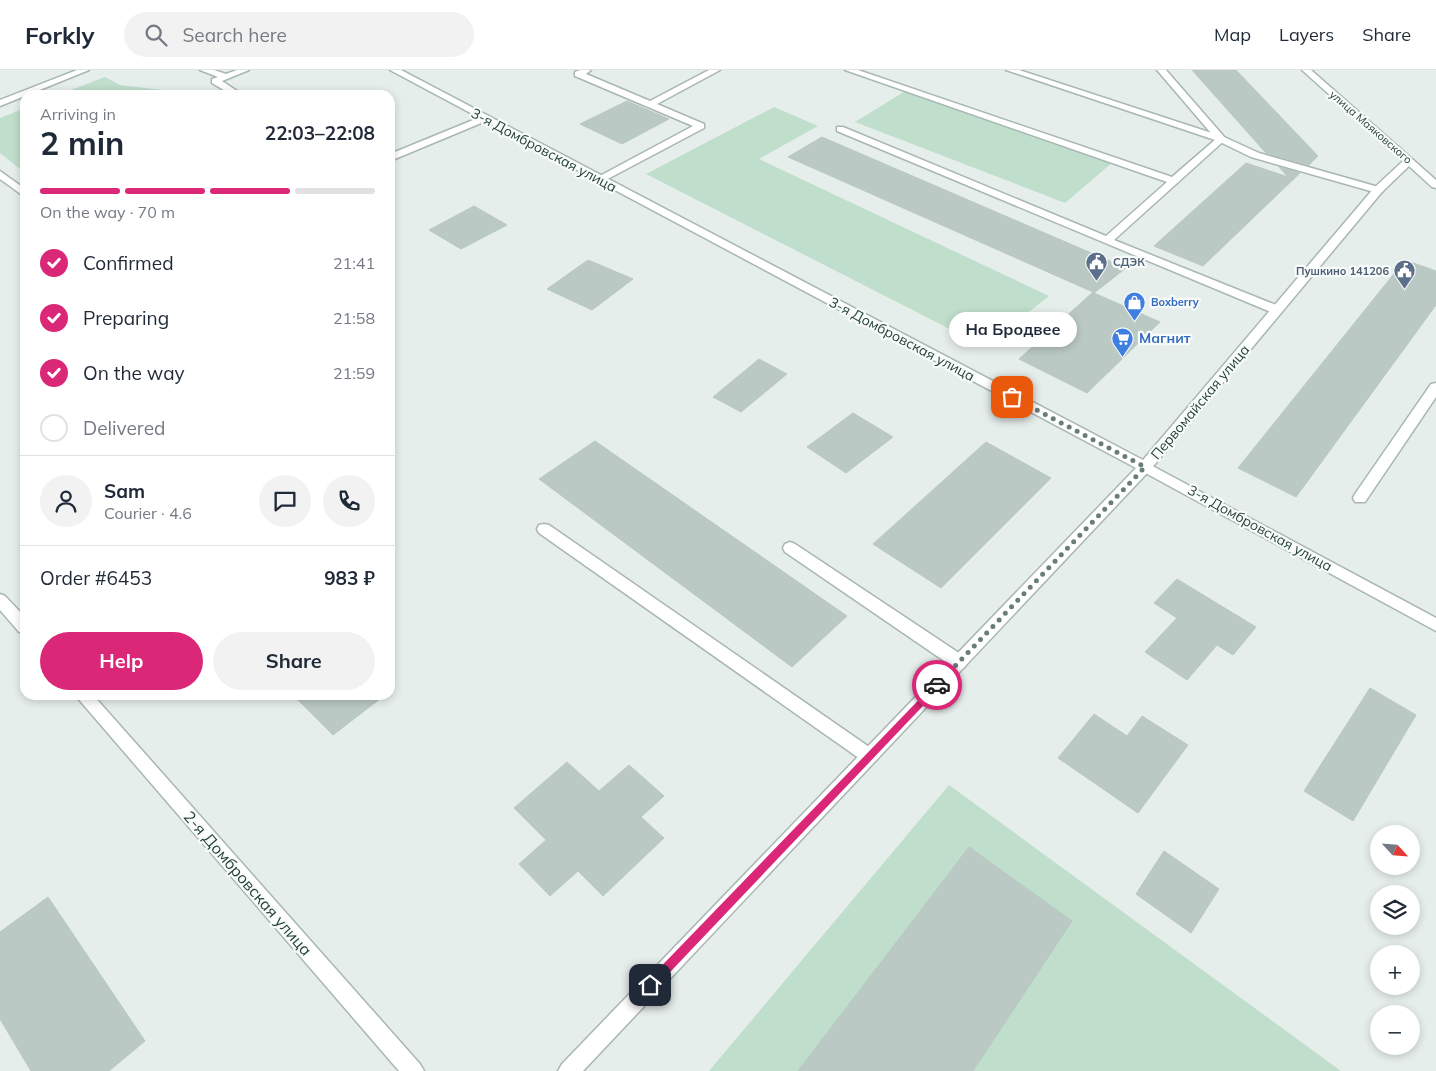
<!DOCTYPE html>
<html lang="en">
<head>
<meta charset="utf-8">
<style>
  :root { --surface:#fff; --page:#f2f2f3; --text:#1f2937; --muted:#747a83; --line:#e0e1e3; --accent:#db2777 }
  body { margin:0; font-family:Mulish,sans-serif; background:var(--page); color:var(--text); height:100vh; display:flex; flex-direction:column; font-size:19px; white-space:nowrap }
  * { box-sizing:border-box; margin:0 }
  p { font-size:16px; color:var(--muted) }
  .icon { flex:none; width:28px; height:28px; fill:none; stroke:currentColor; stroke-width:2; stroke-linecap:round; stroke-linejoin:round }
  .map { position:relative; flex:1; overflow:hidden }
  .details { position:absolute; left:20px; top:20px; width:375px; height:610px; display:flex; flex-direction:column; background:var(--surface); border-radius:15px; box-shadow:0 2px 8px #0003 }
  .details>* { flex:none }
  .needle { width:32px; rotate:116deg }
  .fabs { position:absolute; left:1370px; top:755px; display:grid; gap:10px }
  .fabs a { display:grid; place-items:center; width:50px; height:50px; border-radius:50%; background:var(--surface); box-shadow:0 2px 8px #0003; font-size:25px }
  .pin { position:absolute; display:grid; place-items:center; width:42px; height:42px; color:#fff; margin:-21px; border-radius:10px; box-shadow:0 2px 8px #0006 }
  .courier { position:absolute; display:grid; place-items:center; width:50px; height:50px; margin:-25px; border:4px solid #db2777; border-radius:50%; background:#fff; color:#222; box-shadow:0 1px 6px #0007 }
  .bubble { position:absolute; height:35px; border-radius:18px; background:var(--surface); box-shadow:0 2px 8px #0003; font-size:16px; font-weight:700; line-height:35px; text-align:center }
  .headline em { font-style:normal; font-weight:700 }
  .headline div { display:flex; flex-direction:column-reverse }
  .headline { display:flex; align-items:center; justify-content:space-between; height:85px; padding:0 20px }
  h1 { font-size:32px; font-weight:700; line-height:38px }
  .bar { display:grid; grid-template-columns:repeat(4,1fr); gap:8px 5px; align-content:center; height:60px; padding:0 20px }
  .bar i { height:6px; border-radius:4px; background:var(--line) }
  .bar .selected { background:var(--accent) }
  .bar p { grid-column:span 4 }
  .line { display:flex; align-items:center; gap:12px; padding:0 20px; border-top:1px solid var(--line) }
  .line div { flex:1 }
  .round { display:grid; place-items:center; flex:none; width:52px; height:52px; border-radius:26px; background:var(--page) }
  ol { padding:0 20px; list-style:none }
  li { display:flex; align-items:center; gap:15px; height:55px }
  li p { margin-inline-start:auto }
  li .icon { padding:5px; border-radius:50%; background:var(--accent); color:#fff; stroke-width:4 }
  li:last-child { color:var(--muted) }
  li i { width:28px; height:28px; border:2px solid var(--line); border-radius:50% }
  .cta { display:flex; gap:10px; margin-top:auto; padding:10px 20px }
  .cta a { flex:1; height:58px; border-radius:30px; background:var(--accent); color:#fff; font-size:20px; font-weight:700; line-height:58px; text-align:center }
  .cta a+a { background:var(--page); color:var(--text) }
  header { display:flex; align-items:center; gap:30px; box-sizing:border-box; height:70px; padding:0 25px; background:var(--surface); border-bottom:1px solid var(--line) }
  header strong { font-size:24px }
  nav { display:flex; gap:28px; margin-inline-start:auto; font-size:18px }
  .search { width:350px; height:45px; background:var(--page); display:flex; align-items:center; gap:12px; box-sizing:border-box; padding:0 18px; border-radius:28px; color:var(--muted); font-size:19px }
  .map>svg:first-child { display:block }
  .green { fill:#c0decc }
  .building { fill:#bbc9c5; stroke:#b8c8c3 }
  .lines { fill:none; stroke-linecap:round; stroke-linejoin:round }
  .service-casing { stroke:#a8b6b4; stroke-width:3 }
  .minor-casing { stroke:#a8b6b4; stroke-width:3 }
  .tertiary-casing { stroke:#a8b6b4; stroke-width:3 }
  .service { fill:#fff; fill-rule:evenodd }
  .minor { fill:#fff; fill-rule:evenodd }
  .tertiary { fill:#fff; fill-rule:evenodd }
  .route { fill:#db2777 }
  .done { stroke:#697d7a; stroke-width:5; stroke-dasharray:0 9 }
  .labels { text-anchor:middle; stroke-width:4.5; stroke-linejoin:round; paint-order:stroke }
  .far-street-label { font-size:11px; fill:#25403c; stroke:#f7fbf9 }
  .far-service-label { font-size:11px; font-weight:bold; fill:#4e5e75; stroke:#f7fbf9; text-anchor:start }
  .far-shop-label { font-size:11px; font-weight:bold; fill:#366cbe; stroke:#f7fbf9; text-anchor:start }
  .street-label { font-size:14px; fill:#25403c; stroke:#f7fbf9 }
  .shop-label { font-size:14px; font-weight:bold; fill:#366cbe; stroke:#f7fbf9; text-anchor:start }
  .near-street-label { font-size:16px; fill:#25403c; stroke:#f7fbf9 }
</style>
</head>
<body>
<header>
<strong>Forkly</strong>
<div class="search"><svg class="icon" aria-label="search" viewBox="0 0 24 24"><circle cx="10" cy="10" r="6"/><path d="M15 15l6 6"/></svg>Search here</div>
<nav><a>Map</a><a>Layers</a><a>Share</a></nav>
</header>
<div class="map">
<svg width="1436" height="1001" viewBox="0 0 1436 1001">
  <rect width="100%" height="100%" fill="#e6eeec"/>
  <g class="green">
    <path d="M105 7 120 15 162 20 169 25H58Z"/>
    <path d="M907 20 1114 91 1065 133 855 52Z"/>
    <path d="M774 37 818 56 759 89 1049 226 985 277 646 104Z"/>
    <path d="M25 38V103L0 83V48Z"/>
    <path d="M949 715 1341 1001H709Z"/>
  </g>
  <g class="building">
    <path d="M1192 0H1236L1318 86 1309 95 1266 83Z"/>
    <path d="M627 31 669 49 622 74 580 54Z"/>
    <path d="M822 67 1126 198 1094 223 1160 252 1087 323 1019 289 1093 222 788 87Z"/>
    <path d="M1246 93 1288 107 1279 97 1300 103 1203 196 1154 176Z"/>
    <path d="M474 136 507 155 461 179 429 160Z"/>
    <path d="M588 190 633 209 592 240 547 219Z"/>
    <path d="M1405 190 1436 201V235L1296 427 1238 398Z"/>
    <path d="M759 289 787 304 741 342 713 327Z"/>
    <path d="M853 343 893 367 846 403 807 377Z"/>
    <path d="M595 371 847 546 792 597 539 409Z"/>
    <path d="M986 372 1051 408 941 518 873 474Z"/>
    <path d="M1177 509 1256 557 1233 585 1217 575 1187 610 1145 582 1177 548 1154 533Z"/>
    <path d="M1370 618 1416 645 1353 751 1304 721Z"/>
    <path d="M293 625H385L333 665Z"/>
    <path d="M1094 644 1127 666 1142 646 1188 675 1138 743 1058 688Z"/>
    <path d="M567 692 599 721 629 695 664 726 641 747 664 768 603 826 578 801 550 826 519 794 546 770 514 738Z"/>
    <path d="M969 777 1072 851 973 1001H798Z"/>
    <path d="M1164 781 1219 819 1191 863 1136 824Z"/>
    <path d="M48 827 145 971 109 1001H31L0 949V862Z"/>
  </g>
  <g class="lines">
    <defs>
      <g id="service">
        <path d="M77 0H89L0 36V30Z"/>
        <path d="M200 0H214L226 4 237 0H249L222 11 243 25H232L212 13V9L218 7Z"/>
        <path d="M580 0H591L586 4 650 31 709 0H720L657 34 704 54V58L600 113 595 110 596 108 693 56 575 6V2Z"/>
        <path d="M845 0H858L1172 107 1216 69 1157 0H1166L1226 69 1114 170 1281 237 1283 240 1277 244 1273 243 837 61V57H843L1106 166 1167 112Z"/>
        <path d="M483 46 488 49 486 51 390 91V84Z"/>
        <path d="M0 101 25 119V127L0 109Z"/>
        <path d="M1436 313V327L1365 432H1355L1353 428 1355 424 1431 314Z"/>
        <path d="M544 454 549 455 875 681 878 686 875 691 869 694 863 691 539 463 537 459 539 455Z"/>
        <path d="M790 472 795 474 965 587 967 592 965 597 959 599 953 597 785 482 783 478 785 474Z"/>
      </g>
      <g id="minor">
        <path d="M1006 0H1019L1224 67 1259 83 1382 118 1383 120 1382 122H1374L1251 87 1218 71Z"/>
        <path d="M1145 392 1436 548V561L1140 400 1138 397 1140 394Z"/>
        <path d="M0 524 5 526 25 547V564L19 562 0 540Z"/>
        <path d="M75 625H93L420 994 424 1001H399Z"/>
      </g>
      <path id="tertiary" d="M390 0H401L1143 390 1374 118 1403 91 1302 0H1311L1436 110V118L1432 117 1409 96 1382 122 1150 400 583 1001H558L562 994 1136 398Z"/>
    </defs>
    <use href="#service" class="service-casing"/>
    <use href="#minor" class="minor-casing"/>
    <use href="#tertiary" class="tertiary-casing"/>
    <use href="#service" class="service"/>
    <use href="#minor" class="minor"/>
    <use href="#tertiary" class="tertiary"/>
  </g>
  <path class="route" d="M937 611 942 615 940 618 654 919 650 921 647 919 645 915 647 911Z"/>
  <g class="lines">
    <path class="done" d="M937 615 1145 397 1012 327"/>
  </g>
  <defs>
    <symbol id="civic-pin" viewBox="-11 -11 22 30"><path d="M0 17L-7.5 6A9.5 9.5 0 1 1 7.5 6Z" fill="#5c6f8a" stroke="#f7fbf9"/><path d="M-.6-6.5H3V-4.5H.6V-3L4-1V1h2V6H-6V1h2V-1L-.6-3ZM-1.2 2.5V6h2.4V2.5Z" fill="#fff"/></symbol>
    <symbol id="shop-pin" viewBox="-11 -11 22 30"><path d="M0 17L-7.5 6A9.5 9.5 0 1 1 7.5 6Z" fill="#3f7fe0" stroke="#f7fbf9"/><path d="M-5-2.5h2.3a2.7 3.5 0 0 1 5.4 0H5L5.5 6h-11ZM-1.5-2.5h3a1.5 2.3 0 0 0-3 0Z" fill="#fff"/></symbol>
    <symbol id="supermarket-pin" viewBox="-11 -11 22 30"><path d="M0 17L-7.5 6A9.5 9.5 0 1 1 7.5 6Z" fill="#3f7fe0" stroke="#f7fbf9"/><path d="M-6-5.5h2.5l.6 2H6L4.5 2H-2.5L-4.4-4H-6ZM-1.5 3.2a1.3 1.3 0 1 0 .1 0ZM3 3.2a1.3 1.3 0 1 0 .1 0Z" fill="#fff"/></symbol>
  </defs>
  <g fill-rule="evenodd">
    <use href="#civic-pin" x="1084" y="180" width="25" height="34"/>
    <use href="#civic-pin" x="1392" y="188" width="25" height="34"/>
    <use href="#shop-pin" x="1122" y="220" width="25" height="34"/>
    <use href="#supermarket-pin" x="1110" y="256" width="25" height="34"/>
  </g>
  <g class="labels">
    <g class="far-street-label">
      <text transform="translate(1371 57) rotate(41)" y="4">улица Маяковского</text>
    </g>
    <g class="far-service-label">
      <text x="1113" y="196">СДЭК</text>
      <text x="1389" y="205" text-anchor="end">Пушкино 141206</text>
    </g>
    <g class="far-shop-label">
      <text x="1151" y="236">Boxberry</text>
    </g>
    <g class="street-label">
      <text transform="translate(544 80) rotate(28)" y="5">3-я Домбровская улица</text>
      <text transform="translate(902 269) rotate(28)" y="5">3-я Домбровская улица</text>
      <text transform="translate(1200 332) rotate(-50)" y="5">Первомайская улица</text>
      <text transform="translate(1260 458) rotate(29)" y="5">3-я Домбровская улица</text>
    </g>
    <g class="shop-label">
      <text x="1139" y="273">Магнит</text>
    </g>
    <g class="near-street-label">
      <text transform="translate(248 813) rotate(49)" y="6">2-я Домбровская улица</text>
    </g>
  </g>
</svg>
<div class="fabs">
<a><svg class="needle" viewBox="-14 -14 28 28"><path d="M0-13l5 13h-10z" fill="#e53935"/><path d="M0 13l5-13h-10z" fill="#747a83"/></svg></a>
<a><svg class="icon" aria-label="layers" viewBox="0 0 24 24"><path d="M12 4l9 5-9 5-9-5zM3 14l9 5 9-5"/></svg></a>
<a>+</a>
<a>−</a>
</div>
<div class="pin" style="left:1012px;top:327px;background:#ea580c"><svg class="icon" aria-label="bag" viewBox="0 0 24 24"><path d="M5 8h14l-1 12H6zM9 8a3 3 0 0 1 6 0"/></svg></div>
<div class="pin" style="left:650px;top:915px;background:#1f2937"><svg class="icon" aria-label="home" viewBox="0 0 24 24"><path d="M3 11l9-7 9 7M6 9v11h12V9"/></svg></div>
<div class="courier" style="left:937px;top:615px"><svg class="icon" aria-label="car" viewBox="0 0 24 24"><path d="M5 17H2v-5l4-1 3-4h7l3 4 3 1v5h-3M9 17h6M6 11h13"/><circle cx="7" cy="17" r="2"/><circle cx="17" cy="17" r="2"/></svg></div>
<div class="bubble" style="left:949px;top:242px;width:128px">На Бродвее</div>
<section class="details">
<div class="headline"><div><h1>2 min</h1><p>Arriving in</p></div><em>22:03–22:08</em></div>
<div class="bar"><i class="selected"></i><i class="selected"></i><i class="selected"></i><i></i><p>On the way · 70 m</p></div>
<ol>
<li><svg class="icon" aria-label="check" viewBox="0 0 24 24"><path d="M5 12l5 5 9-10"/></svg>Confirmed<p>21:41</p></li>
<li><svg class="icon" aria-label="check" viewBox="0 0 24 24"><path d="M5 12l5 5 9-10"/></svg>Preparing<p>21:58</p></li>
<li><svg class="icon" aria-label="check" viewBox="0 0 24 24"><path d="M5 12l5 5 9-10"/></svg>On the way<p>21:59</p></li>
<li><i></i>Delivered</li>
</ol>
<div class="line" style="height:90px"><a class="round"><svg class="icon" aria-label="person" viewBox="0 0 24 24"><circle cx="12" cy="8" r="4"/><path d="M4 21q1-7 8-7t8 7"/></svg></a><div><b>Sam</b><p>Courier · 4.6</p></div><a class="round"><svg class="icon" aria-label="chat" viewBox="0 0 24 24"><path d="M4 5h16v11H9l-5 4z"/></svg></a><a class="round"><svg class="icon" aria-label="phone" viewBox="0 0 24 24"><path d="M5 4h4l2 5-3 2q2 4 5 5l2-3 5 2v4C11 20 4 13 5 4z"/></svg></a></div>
<div class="line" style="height:65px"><div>Order #6453</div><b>983 ₽</b></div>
<div class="cta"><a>Help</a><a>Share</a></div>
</section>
</div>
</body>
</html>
